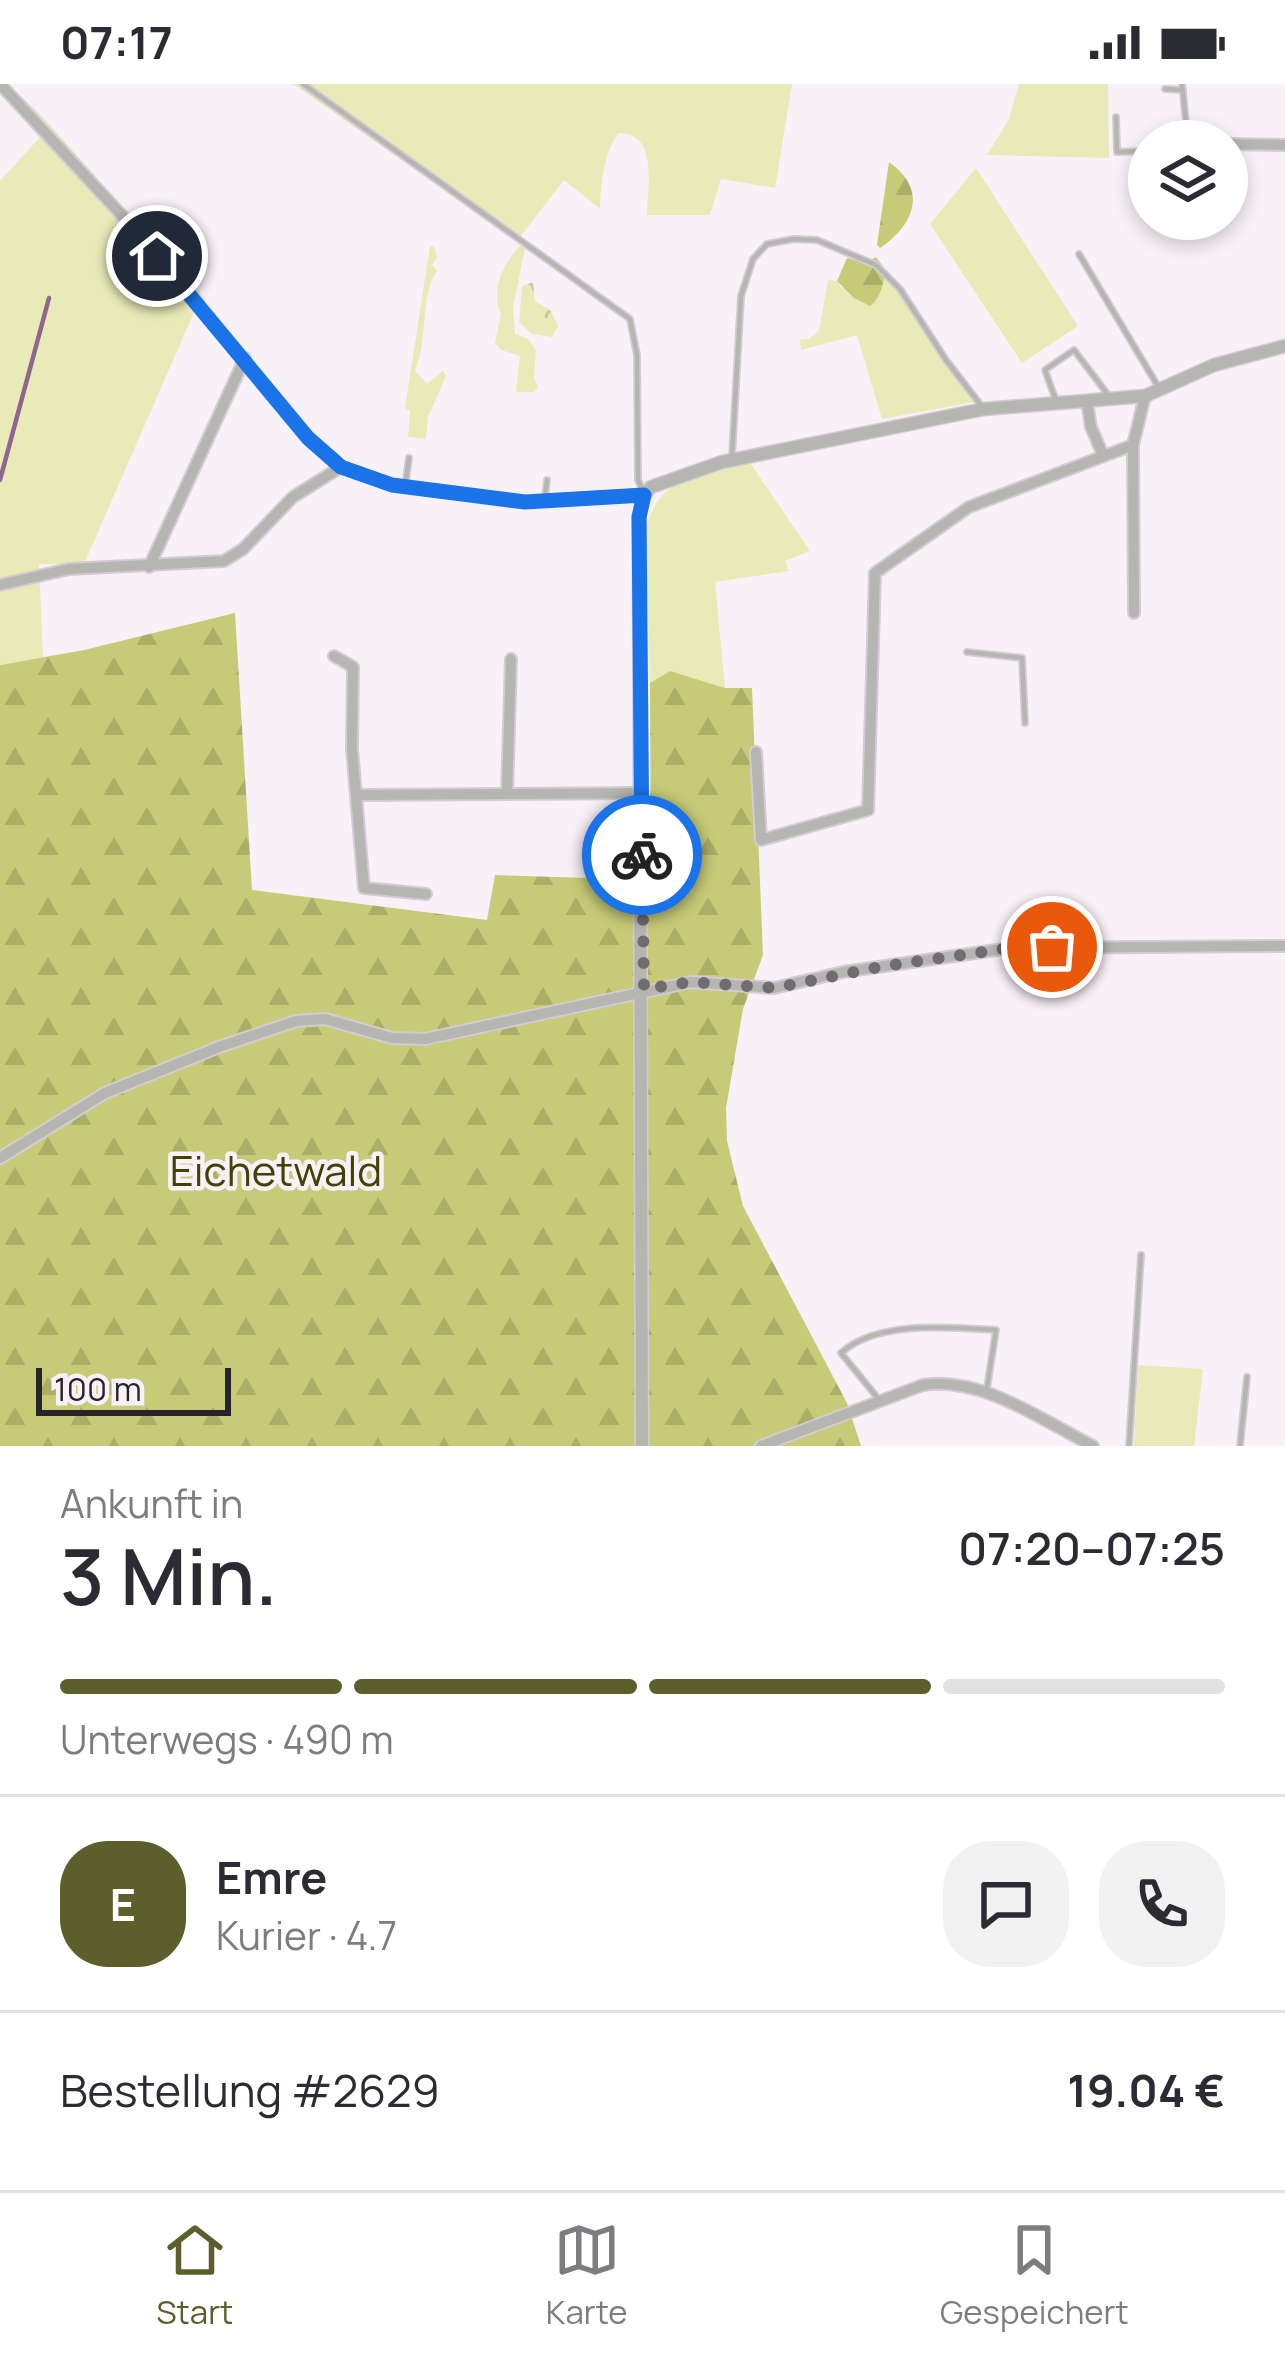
<!DOCTYPE html>
<html lang="de">
<head>
<meta charset="utf-8">
<style>
  :root { --surface:#fff; --page:#f2f2f3; --text:#2b2b33; --muted:#7c7c81; --line:#e1e1e2; --accent:#5c5e2b }
  body { margin:0; font-family:Manrope,sans-serif; background:var(--page); color:var(--text); height:100vh; display:flex; flex-direction:column; font-size:45px; white-space:nowrap }
  * { box-sizing:border-box; margin:0 }
  p { font-size:39px; color:var(--muted) }
  .icon { flex:none; width:66px; height:66px; fill:none; stroke:currentColor; stroke-width:2; stroke-linecap:round; stroke-linejoin:round }
  .map { position:relative; height:1362px; overflow:hidden }
  .sheet { display:flex; flex-direction:column; background:var(--surface); flex:1 }
  .sheet>* { flex:none }
  .controls { position:absolute; left:1128px; top:36px; display:grid; gap:24px }
  .controls a { display:grid; place-items:center; width:120px; height:120px; border-radius:50%; background:var(--surface); box-shadow:0 6px 18px #0003; font-size:60px }
  .scale { position:absolute; left:36px; bottom:30px; width:195px; box-sizing:border-box; padding-left:12px; border:6px solid #282528; border-top:0; font-size:33px; line-height:42px; white-space:nowrap; color:#282528; -webkit-text-stroke:9px #f9f1f8; paint-order:stroke }
  .pin { position:absolute; display:grid; place-items:center; width:102px; height:102px; color:#fff; margin:-51px; border:6px solid #fff; border-radius:50%; box-shadow:0 3px 12px #0007 }
  .courier { position:absolute; display:grid; place-items:center; width:120px; height:120px; margin:-60px; border:9px solid #1a73e8; border-radius:50%; background:#fff; color:#222; box-shadow:0 3px 15px #0007 }
  .overview em { font-style:normal; font-weight:600 }
  .overview div { display:flex; flex-direction:column-reverse }
  .overview { display:flex; align-items:center; justify-content:space-between; height:204px; padding:0 60px }
  h1 { font-size:78px; font-weight:600; line-height:90px }
  .bar { display:grid; grid-template-columns:repeat(4,1fr); gap:18px 12px; align-content:center; height:144px; padding:0 60px }
  .bar i { height:15px; border-radius:9px; background:var(--line) }
  .bar .current { background:var(--accent) }
  .bar p { grid-column:span 4 }
  .line { display:flex; align-items:center; gap:30px; padding:0 60px; border-top:3px solid var(--line) }
  .line div { flex:1 }
  .round { display:grid; place-items:center; flex:none; width:126px; height:126px; border-radius:48px; background:var(--page) }
  .status { display:flex; justify-content:space-between; align-items:center; height:84px; padding:0 60px; background:var(--surface); direction:ltr }
  .status svg { height:33px; fill:currentColor }
  .dock { display:flex; justify-content:space-around; align-items:center; height:168px; border-top:3px solid var(--line); background:var(--surface); font-size:33px; color:var(--muted) }
  .dock a { display:grid; justify-items:center; gap:6px }
  .dock .current { color:var(--accent) }
  .map>svg:first-child { display:block }
  .grass { fill:#e8ebb8 }
  .forest { fill:url(#forest-firs) }
  .park { fill:url(#park-crowns) }
  .lines { fill:none; stroke-linecap:round; stroke-linejoin:round }
  .stream { stroke:#90658e; stroke-width:4.5 }
  .service-casing { stroke:#d3ccd3; stroke-width:8 }
  .minor-casing { stroke:#d3ccd3; stroke-width:14 }
  .tertiary-casing { stroke:#d3ccd3; stroke-width:15 }
  .service { stroke:#b5b5b1; stroke-width:4.5 }
  .minor { stroke:#b5b5b1; stroke-width:10 }
  .tertiary { stroke:#b5b5b1; stroke-width:12 }
  .done { stroke:#716c71; stroke-width:12; stroke-dasharray:0 21.6 }
  .route { stroke:#1a73e8; stroke-width:15 }
  .labels { text-anchor:middle; stroke-width:9; stroke-linejoin:round; paint-order:stroke }
  .park-label { font-size:42px; fill:#414200; stroke:#f9f1f8 }
</style>
</head>
<body>
<div class="status"><b>07:17</b><svg viewBox="0 0 49 12"><path d="M0 12V9h3v3zM5 12V6h3v6zM10 12V3h3v9zM15 12V0h3v12zM26 1h20v11H26zM47 4h2v5h-2z"/></svg></div>
<div class="map">
<svg width="1285" height="1362" viewBox="0 0 1285 1362">
  <defs>
    <pattern id="forest-firs" width="22" height="20" patternUnits="userSpaceOnUse" patternTransform="scale(3)"><rect width="22" height="20" fill="#c7cb77"/><path d="M5 1l3.5 6h-7zM16 11l3.5 6h-7z" fill="#abae67"/></pattern>
    <pattern id="park-crowns" width="20" height="18" patternUnits="userSpaceOnUse" patternTransform="scale(3)"><rect width="20" height="18" fill="#e8ebb8"/><path d="M2 6a3 3 0 1 1 6 0M12 15a3 3 0 1 1 6 0" fill="none" stroke="#c7c99e"/></pattern>
  </defs>
  <rect width="100%" height="100%" fill="#f9f1f8"/>
  <g class="grass">
    <path d="M0 0H8L40 30 206 216 195 226 84 480H39L43 573 0 581V97L41 52 0 11Z"/>
    <path d="M293 0H792L775 104 721 95 710 131H647C647 104 659 49 619 49 603 69 601 100 600 125L564 96 517 157Z"/>
    <path d="M1019 0H1108L1109 74 987 71 1009 35Z"/>
    <path d="M976 84 1078 242 1022 279 930 140Z"/>
    <path d="M521 161 525 164 513 224 515 250 528 255 536 266 534 294 538 303 534 308H516L520 272 501 266 495 259 501 230C490 206 503 179 521 161Z"/>
    <path d="M430 162H434L437 174 432 181 437 187C419 213 429 255 415 287L427 300 443 287 446 292 428 333 426 355 408 353 410 327 405 324Z"/>
    <path d="M884 192 898 207 974 318 882 335 857 251 801 266 800 256 809 255 819 247 828 196 837 197 841 203H882Z"/>
    <path d="M748 376 810 467 785 477 789 487 715 498 725 604 670 587 650 599 645 448C657 392 701 391 748 376Z"/>
    <path d="M1138 1281 1203 1285 1194 1362H1134Z"/>
  </g>
  <g class="forest">
    <path d="M889 78C928 106 915 140 880 164L877 161Z"/>
    <path d="M876 173 885 185C884 198 881 214 870 222L854 214 837 197 847 174 865 179Z"/>
    <path d="M235 529 252 806 487 836 495 791 651 796 650 599 670 587 725 604H752L763 871 743 925 726 1024 727 1057 743 1122 847 1319 861 1362H0V581L84 566Z"/>
  </g>
  <path class="park" d="M533 198 535 217 551 227 558 242 552 253 532 250 519 238 522 202Z"/>
  <g class="lines">
    <path class="stream" d="M0 396 49 214"/>
    <defs>
      <g id="service">
        <path d="M303 0 630 235 637 271 638 396 643 407"/>
        <path d="M1182 0 1188 57"/>
        <path d="M1165 5 1183 6"/>
        <path d="M1116 33 1117 68 1149 67"/>
        <path d="M1079 170 1159 304"/>
        <path d="M1056 317 1045 286 1074 266 1109 312"/>
        <path d="M732 372 741 212 753 175 767 160 794 155 817 156 876 181 900 205 946 276 980 320"/>
        <path d="M405 403 409 374"/>
        <path d="M545 413 547 396"/>
        <path d="M967 568 1022 574 1025 639"/>
        <path d="M877 1313 841 1269C877 1236 949 1243 996 1246L987 1304"/>
        <path d="M1129 1362 1141 1171"/>
        <path d="M1240 1362 1247 1293"/>
      </g>
      <g id="minor">
        <path d="M0 0 128 138 308 354 341 383 392 401 525 418 644 411"/>
        <path d="M1227 60 1285 61"/>
        <path d="M1087 318 1091 343 1103 371"/>
        <path d="M149 483 245 274"/>
        <path d="M0 501 69 485 224 477 243 465 293 413 341 383"/>
        <path d="M1134 529 1133 361 1145 312"/>
        <path d="M334 572 353 583 352 665 364 804 426 810"/>
        <path d="M756 668 761 756 868 726 875 489 969 423 1133 361"/>
        <path d="M507 709 511 575"/>
        <path d="M358 711 641 709"/>
        <path d="M0 1074 105 1009 219 963 296 937 325 935 392 954 425 955 691 898 774 904 843 888 1010 864 1285 862"/>
        <path d="M761 1362 923 1301C980 1291 1043 1337 1093 1362"/>
      </g>
      <path id="tertiary" d="M642 1362 639 433 644 411 651 403 722 378 984 325 1145 312 1214 281 1285 262"/>
    </defs>
    <use href="#service" class="service-casing"/>
    <use href="#minor" class="minor-casing"/>
    <use href="#tertiary" class="tertiary-casing"/>
    <use href="#service" class="service"/>
    <use href="#minor" class="minor"/>
    <use href="#tertiary" class="tertiary"/>
  </g>
  <g class="lines">
    <path class="done" d="M642 771 644 905 691 898 774 904 885 882 1010 864 1052 863"/>
    <path class="route" d="M157 172 308 354 341 383 392 401 525 418 644 411 639 433 642 771"/>
  </g>
  <g class="labels">
    <g class="park-label">
      <text x="276" y="1102">Eichetwald</text>
    </g>
  </g>
</svg>
<div class="controls">
<a><svg class="icon" aria-label="layers" viewBox="0 0 24 24"><path d="M12 4l9 5-9 5-9-5zM3 14l9 5 9-5"/></svg></a>
</div>
<div class="scale">100 m</div>
<div class="pin" style="left:1052px;top:863px;background:#ea580c"><svg class="icon" aria-label="bag" viewBox="0 0 24 24"><path d="M5 8h14l-1 12H6zM9 8a3 3 0 0 1 6 0"/></svg></div>
<div class="pin" style="left:157px;top:172px;background:#1f2937"><svg class="icon" aria-label="home" viewBox="0 0 24 24"><path d="M3 11l9-7 9 7M6 9v11h12V9"/></svg></div>
<div class="courier" style="left:642px;top:771px"><svg class="icon" aria-label="bike" viewBox="0 0 24 24"><circle cx="6" cy="16" r="4"/><circle cx="18" cy="16" r="4"/><path d="M6 16l4-8h5l3 8M10 8l3 8H6M13 5h3"/></svg></div>
</div>
<section class="sheet">
<div class="overview"><div><h1>3 Min.</h1><p>Ankunft in</p></div><em>07:20–07:25</em></div>
<div class="bar"><i class="current"></i><i class="current"></i><i class="current"></i><i></i><p>Unterwegs · 490 m</p></div>
<div class="line" style="height:216px"><b class="round" style="background:var(--accent);color:#fff">E</b><div><b>Emre</b><p>Kurier · 4.7</p></div><a class="round"><svg class="icon" aria-label="chat" viewBox="0 0 24 24"><path d="M4 5h16v11H9l-5 4z"/></svg></a><a class="round"><svg class="icon" aria-label="phone" viewBox="0 0 24 24"><path d="M5 4h4l2 5-3 2q2 4 5 5l2-3 5 2v4C11 20 4 13 5 4z"/></svg></a></div>
<div class="line" style="height:156px"><div>Bestellung #2629</div><b>19.04 €</b></div>
</section>
<nav class="dock">
<a class="current"><svg class="icon" aria-label="home" viewBox="0 0 24 24"><path d="M3 11l9-7 9 7M6 9v11h12V9"/></svg>Start</a>
<a><svg class="icon" aria-label="map" viewBox="0 0 24 24"><path d="M3 6l6-2 6 2 6-2v14l-6 2-6-2-6 2zM9 4v14M15 6v14"/></svg>Karte</a>
<a><svg class="icon" aria-label="saved" viewBox="0 0 24 24"><path d="M7 4h10v16l-5-4-5 4z"/></svg>Gespeichert</a>
</nav>
</body>
</html>
